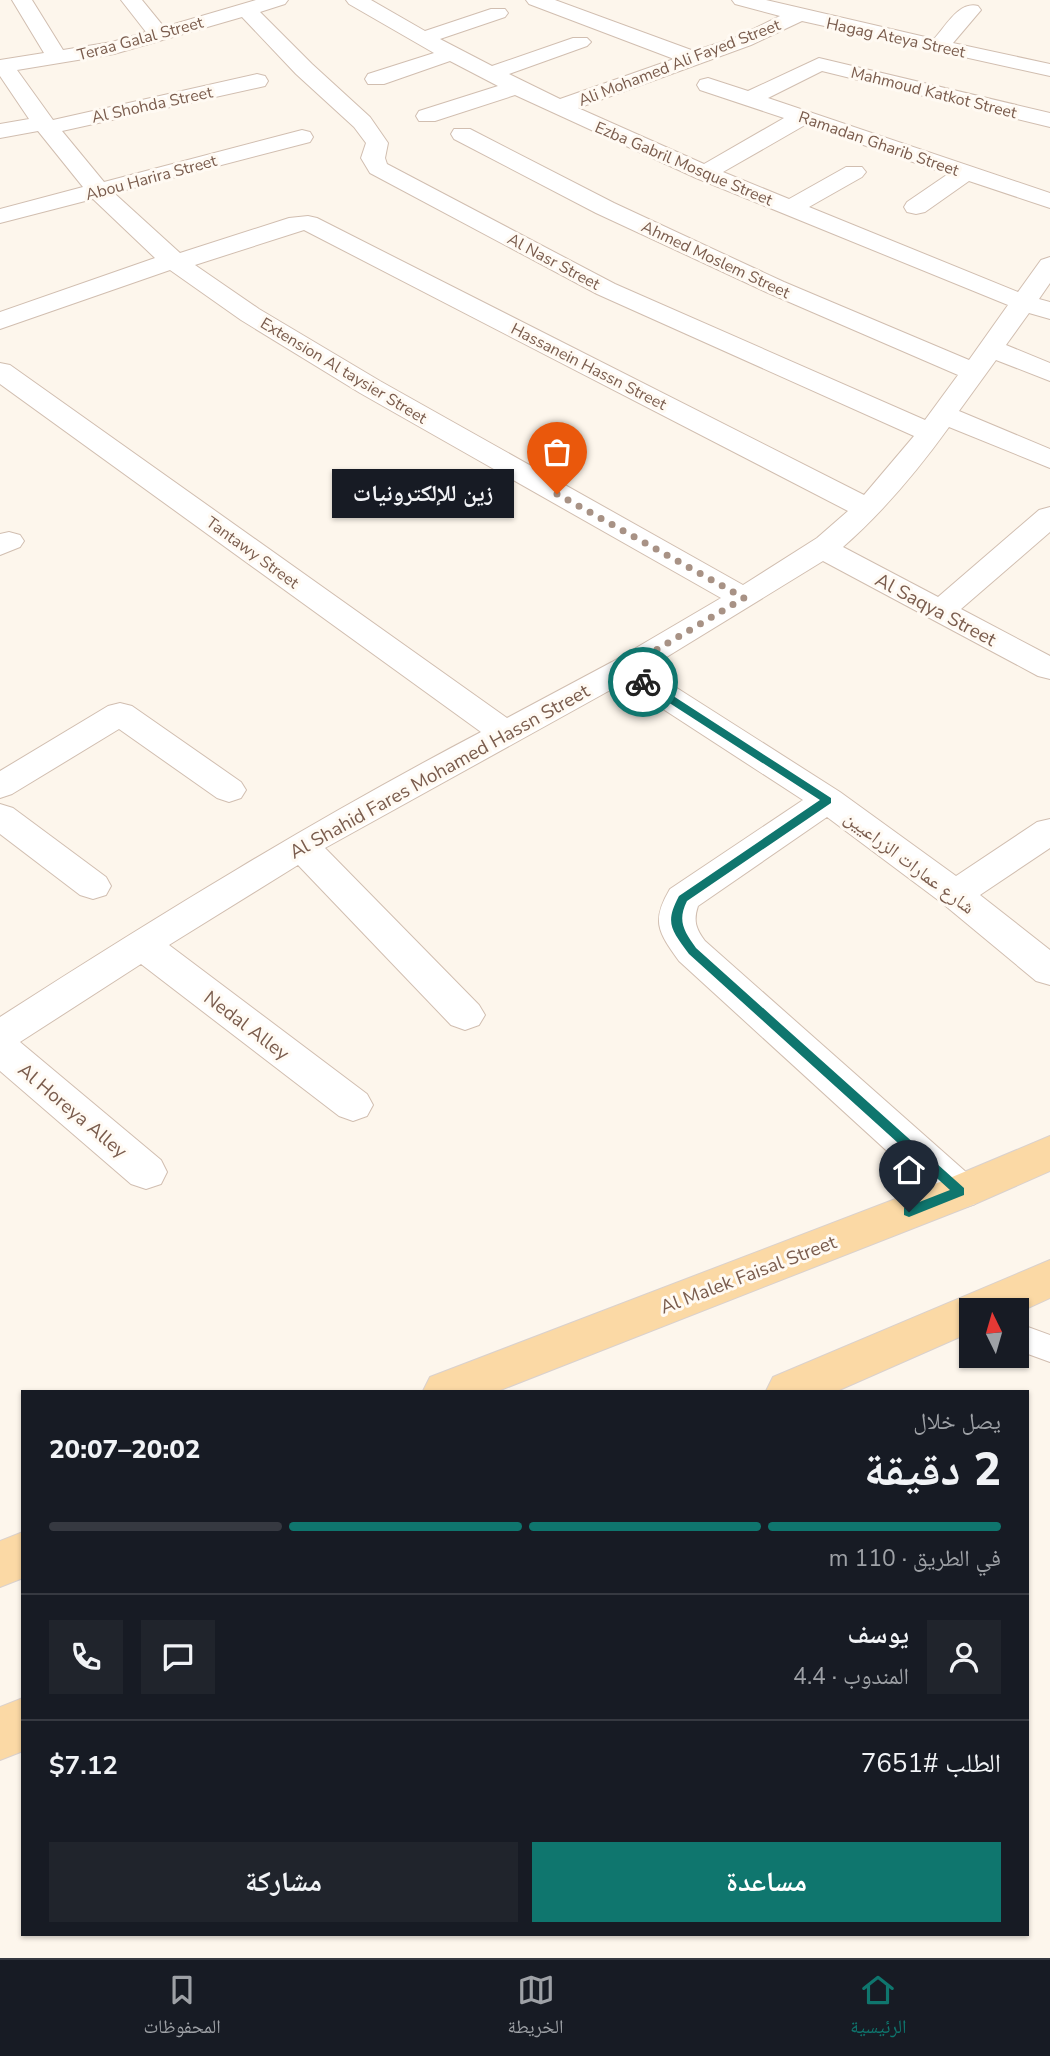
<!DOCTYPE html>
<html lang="ar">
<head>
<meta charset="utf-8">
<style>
  :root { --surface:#171b24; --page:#20242c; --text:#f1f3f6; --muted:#9ea1a6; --line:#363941; --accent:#0f766e }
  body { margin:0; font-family:"Nunito Sans","Noto Naskh Arabic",sans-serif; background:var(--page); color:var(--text); direction:rtl; height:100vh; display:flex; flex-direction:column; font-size:26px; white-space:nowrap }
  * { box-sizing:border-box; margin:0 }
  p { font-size:23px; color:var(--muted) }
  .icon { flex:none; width:38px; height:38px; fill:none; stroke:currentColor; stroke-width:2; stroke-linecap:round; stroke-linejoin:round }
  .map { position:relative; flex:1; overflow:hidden; direction:ltr }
  .side { position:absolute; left:21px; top:1390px; width:1008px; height:546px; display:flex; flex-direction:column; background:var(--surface); border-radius:0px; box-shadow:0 2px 5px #0004; direction:rtl }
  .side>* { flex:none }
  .needle { width:46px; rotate:355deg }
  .fabs { position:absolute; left:959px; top:1298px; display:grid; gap:14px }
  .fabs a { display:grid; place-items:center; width:70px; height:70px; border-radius:0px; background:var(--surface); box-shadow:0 2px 5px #0004; font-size:35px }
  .pin { position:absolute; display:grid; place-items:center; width:60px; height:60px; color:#fff; margin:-72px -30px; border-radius:50% 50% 50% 0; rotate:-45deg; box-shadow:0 0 7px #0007 }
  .pin .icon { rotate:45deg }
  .courier { position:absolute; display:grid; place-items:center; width:70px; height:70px; margin:-35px; border:5px solid #0f766e; border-radius:50%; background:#fff; color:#222; box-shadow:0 2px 9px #0007 }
  .bubble { position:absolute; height:49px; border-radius:0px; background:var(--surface); box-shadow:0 2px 5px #0004; font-size:23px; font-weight:800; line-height:49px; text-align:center; direction:rtl }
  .overview em { font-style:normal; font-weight:800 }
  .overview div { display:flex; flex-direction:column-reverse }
  .overview { display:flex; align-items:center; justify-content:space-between; height:119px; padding:0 28px }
  h1 { font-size:46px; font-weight:800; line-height:52px }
  .bar { display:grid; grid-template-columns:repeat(4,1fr); gap:10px 7px; align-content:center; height:84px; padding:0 28px }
  .bar i { height:9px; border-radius:5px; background:var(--line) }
  .bar .active { background:var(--accent) }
  .bar p { grid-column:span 4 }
  .line { display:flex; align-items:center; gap:18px; padding:0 28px; border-top:2px solid var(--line) }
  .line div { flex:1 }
  .round { display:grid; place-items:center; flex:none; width:74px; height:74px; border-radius:0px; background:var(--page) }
  .action { display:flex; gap:14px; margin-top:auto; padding:14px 28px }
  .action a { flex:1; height:80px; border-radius:0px; background:var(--accent); color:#fff; font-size:28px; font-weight:800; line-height:80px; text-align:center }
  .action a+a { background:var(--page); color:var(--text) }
  .tabs { display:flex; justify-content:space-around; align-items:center; height:98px; border-top:2px solid var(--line); background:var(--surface); font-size:19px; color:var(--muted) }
  .tabs a { display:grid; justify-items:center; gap:4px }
  .tabs .active { color:var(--accent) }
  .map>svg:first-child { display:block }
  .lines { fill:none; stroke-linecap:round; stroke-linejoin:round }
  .service-casing { stroke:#d1beb0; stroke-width:2 }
  .minor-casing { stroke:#d1beb0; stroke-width:2 }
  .primary-casing { stroke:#dad1cd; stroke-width:2 }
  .service { fill:#fff; fill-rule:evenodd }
  .minor { fill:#fff; fill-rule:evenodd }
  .primary { fill:#fbd9a5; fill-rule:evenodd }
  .route { fill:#0f766e }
  .done { stroke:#a89285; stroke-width:7; stroke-dasharray:0 12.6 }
  .labels { text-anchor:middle; stroke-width:6; stroke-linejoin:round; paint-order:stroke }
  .far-street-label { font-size:16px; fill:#7a5c4d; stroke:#fffaf3 }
  .street-label { font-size:19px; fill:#7a5c4d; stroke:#fffaf3 }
</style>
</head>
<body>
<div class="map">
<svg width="1050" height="1958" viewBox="0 0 1050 1958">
  <rect width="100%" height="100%" fill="#fdf6ec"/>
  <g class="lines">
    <defs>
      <path id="service" d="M1017 1323 1050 1335V1362L1017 1350Z"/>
      <g id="minor">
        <path d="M12 0H32L63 50 112 42 146 32 121 0H142L164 27 256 0H288L285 4 260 12 312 64 370 117 388 143 385 158 387 164 615 284 925 420 958 375 766 292 596 213 454 139 451 134 454 129H470L614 203 784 282 969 360 1008 305 696 178 515 95 435 121H419L416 116 419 111 498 86 450 61 384 84H368L365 79 368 74 434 53 349 4 346 0H371L425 31 491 9H505L508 13 505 17 440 39 492 66 573 38H587L591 42 587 46 509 74 560 99 674 59 529 4 526 0H555L694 51 737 37 780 16 735 4 732 0H766L934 39C946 26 959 1 978 6L981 10 953 43 1050 64V76L802 21 751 45 578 108 704 164 784 118 700 90 697 85 700 80 708 78 748 91 819 58 1050 113V127L822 71 768 98 1050 193V208L969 181 925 212 916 214 907 212 904 207 907 202 948 174 805 125 723 172 789 199 846 167H862L866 172 862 177 809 207 1018 292 1041 260 1050 257V283L1039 299 1050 302V319L1029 313 1006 345 1050 363V381L996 360 959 411 1050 449V468L949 427C918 470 884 511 843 547L938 597 1039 510 1050 507V532L961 609 1050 656V679L1038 676 823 561 647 669 840 792 956 876 1037 822 1050 819V848L980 895 1050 950V985L1036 981 942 903 827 817 698 906C693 921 696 929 705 941L975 1180 981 1192 975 1204 960 1209 945 1204 679 961C658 932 651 921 670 889L803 800 623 683 325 848 479 1005 485 1015 479 1025 465 1030 451 1025 298 865 169 945 367 1094 373 1105 367 1116 353 1121 339 1116 141 964 20 1042 161 1160 167 1172 161 1184 146 1189 131 1184 0 1071V1017C157 916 315 819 481 732L0 384V363L10 365 507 718 612 662 721 598 360 393 241 320 170 270 0 329V312L155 258 93 199 0 223V209L83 187 38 131 0 138V124L29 119 0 76V60L44 53ZM242 17 296 74 354 127 366 143 361 158 370 173 597 294 914 436 864 495 317 218 308 216 289 218 180 253 114 193 310 142 313 137 310 132 302 130 104 182 62 131 265 86 268 81 265 76 257 74 53 120 17 70 114 54ZM304 230 848 511 817 538 743 585 380 381 259 309 195 265Z"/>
        <path d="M9 532 20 535 24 541 20 547 0 555V534Z"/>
        <path d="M120 703 132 706 241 782 246 790 241 798 229 802 217 798 119 729 12 794 0 798V771L108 706Z"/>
        <path d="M0 804 13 808 106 877 111 886 106 895 93 899 80 895 0 834Z"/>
      </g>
      <g id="primary">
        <path d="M1050 1136V1171L975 1204 498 1391H423L430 1377 945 1180Z"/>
        <path d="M1050 1260V1298L1017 1313 971 1311V1332L837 1391H766L773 1377Z"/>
        <path d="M23 1532V1578L0 1587V1541Z"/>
        <path d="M23 1698V1751L0 1760V1707Z"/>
      </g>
    </defs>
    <use href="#service" class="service-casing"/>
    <use href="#minor" class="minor-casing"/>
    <use href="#primary" class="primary-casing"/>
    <use href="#service" class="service"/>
    <use href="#minor" class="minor"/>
    <use href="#primary" class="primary"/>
  </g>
  <path class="route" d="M640 679H647L831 798V803L687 901C677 921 684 931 696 948L964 1188V1195L909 1217 904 1215V1208L950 1190 689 954C672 930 664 924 679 896L820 800 640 684Z"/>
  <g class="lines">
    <path class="done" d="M557 494 744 598 624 669 643 682"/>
  </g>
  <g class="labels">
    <g class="far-street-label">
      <text transform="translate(896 37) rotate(12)" y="6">Hagag Ateya Street</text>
      <text transform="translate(140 38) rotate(-15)" y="6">Teraa Galal Street</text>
      <text transform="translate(679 62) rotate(-21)" y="6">Ali Mohamed Ali Fayed Street</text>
      <text transform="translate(934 92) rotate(14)" y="6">Mahmoud Katkot Street</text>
      <text transform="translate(152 104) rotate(-12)" y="6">Al Shohda Street</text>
      <text transform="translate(879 143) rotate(19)" y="6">Ramadan Gharib Street</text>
      <text transform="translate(684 163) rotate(23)" y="6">Ezba Gabril Mosque Street</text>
      <text transform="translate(151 177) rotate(-15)" y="6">Abou Harira Street</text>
      <text transform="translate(716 259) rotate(25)" y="6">Ahmed Moslem Street</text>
      <text transform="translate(554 261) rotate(28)" y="6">Al Nasr Street</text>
      <text transform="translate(589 366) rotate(27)" y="6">Hassanein Hassn Street</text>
      <text transform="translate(344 370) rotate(31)" y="6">Extension Al taysier Street</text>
      <text transform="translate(253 552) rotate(36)" y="6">Tantawy Street</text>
    </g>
    <g class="street-label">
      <text transform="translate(936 609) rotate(28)" y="7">Al Saqya Street</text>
      <text transform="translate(439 771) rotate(-29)" y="7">Al Shahid Fares Mohamed Hassn Street</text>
      <text transform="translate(910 862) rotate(37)" y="7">شارع عمارات الزراعيين</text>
      <text transform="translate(247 1025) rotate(37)" y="7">Nedal Alley</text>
      <text transform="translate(73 1110) rotate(40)" y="7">Al Horeya Alley</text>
      <text transform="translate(748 1274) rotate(-21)" y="7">Al Malek Faisal Street</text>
    </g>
  </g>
</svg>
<div class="fabs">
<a><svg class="needle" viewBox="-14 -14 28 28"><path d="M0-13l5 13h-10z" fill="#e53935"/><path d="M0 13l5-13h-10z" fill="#9ea1a6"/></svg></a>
</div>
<div class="pin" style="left:557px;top:494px;background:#ea580c"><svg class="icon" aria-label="bag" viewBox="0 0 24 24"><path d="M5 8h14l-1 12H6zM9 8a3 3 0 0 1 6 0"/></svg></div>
<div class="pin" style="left:909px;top:1212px;background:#1f2937"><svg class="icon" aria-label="home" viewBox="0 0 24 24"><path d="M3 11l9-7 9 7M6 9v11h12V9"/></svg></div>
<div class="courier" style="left:643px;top:682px"><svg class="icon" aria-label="bike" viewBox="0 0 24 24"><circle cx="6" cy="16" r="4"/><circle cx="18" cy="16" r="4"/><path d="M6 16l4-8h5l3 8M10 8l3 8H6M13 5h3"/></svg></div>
<div class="bubble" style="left:332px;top:469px;width:182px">زين للإلكترونيات</div>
<section class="side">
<div class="overview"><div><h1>2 دقيقة</h1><p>يصل خلال</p></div><em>20:02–20:07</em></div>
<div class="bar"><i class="active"></i><i class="active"></i><i class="active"></i><i></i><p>في الطريق · 110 m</p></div>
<div class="line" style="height:126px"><a class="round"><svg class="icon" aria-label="person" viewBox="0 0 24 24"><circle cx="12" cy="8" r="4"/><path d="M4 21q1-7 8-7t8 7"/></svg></a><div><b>يوسف</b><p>المندوب · 4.4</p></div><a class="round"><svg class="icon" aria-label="chat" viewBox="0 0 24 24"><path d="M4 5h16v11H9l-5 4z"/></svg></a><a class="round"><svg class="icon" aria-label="phone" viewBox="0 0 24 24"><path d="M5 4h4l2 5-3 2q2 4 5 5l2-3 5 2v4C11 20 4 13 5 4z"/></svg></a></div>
<div class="line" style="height:91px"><div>الطلب #7651</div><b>$7.12</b></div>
<div class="action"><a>مساعدة</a><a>مشاركة</a></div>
</section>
</div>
<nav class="tabs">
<a class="active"><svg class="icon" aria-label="home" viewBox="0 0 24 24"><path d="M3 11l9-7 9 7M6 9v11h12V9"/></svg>الرئيسية</a>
<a><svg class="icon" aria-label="map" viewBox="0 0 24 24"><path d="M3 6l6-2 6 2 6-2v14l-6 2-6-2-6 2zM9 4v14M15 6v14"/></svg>الخريطة</a>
<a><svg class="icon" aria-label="saved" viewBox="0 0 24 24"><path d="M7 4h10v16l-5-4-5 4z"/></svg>المحفوظات</a>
</nav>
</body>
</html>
